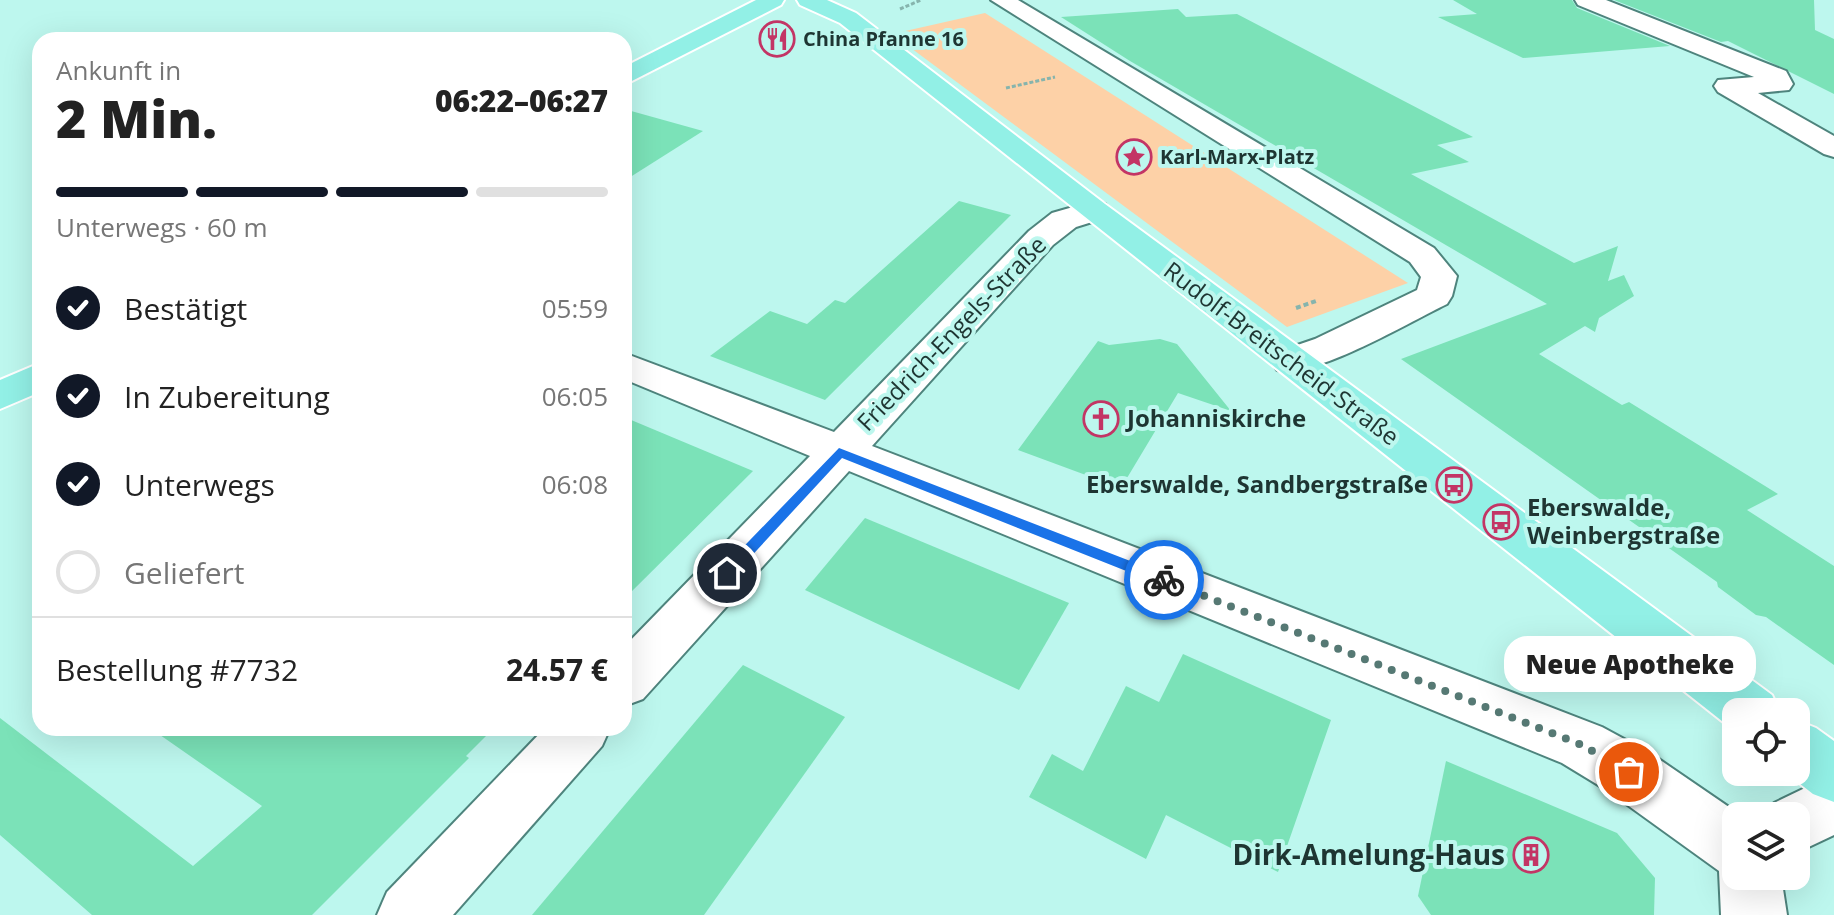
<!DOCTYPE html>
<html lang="de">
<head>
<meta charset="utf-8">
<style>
  :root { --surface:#fff; --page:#f6f6f6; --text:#222; --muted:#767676; --line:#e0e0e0; --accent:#111827 }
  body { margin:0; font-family:"Open Sans",sans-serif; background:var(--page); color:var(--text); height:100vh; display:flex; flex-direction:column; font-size:30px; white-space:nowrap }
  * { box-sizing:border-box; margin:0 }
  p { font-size:26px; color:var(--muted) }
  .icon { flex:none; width:44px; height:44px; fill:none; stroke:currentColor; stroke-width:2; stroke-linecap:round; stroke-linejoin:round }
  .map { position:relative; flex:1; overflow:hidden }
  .drawer { position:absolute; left:32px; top:32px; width:600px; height:704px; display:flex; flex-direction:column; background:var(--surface); border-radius:24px; box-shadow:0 8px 32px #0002 }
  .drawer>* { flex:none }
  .buttons { position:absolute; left:1722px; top:698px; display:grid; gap:16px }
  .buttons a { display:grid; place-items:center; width:88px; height:88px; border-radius:16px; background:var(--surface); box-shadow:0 8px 32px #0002; font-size:40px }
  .pin { position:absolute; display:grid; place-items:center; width:68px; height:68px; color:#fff; margin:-34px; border:4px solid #fff; border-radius:50%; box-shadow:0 2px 8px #0007 }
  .courier { position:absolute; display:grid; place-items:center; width:80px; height:80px; margin:-40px; border:6px solid #1a73e8; border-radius:50%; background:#fff; color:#222; box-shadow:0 2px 10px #0007 }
  .bubble { position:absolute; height:56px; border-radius:24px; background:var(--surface); box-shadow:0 8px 32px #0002; font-size:26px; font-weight:800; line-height:56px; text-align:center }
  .headline em { font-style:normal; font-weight:800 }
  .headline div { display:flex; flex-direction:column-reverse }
  .headline { display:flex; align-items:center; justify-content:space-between; height:136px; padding:0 24px }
  h1 { font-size:52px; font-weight:800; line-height:60px }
  .bar { display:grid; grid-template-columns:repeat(4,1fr); gap:12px 8px; align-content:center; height:96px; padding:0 24px }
  .bar i { height:10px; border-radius:6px; background:var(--line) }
  .bar .selected { background:var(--accent) }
  .bar p { grid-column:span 4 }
  .line { display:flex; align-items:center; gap:20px; padding:0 24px; border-top:2px solid var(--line) }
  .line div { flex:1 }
  ol { padding:0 24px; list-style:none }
  li { display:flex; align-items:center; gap:24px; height:88px }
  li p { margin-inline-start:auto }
  li .icon { padding:8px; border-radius:50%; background:var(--accent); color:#fff; stroke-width:4 }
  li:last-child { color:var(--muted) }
  li i { width:44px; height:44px; border:4px solid var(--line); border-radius:50% }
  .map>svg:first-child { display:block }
  .green { fill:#fdd1a7 }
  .building { fill:#7be2b8 }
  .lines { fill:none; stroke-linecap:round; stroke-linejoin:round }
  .minor-casing { stroke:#4e847d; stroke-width:4 }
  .major-casing { stroke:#fff; stroke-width:4 }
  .path-far1 { stroke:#86b4ad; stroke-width:3; stroke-dasharray:4 2; stroke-linecap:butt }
  .path { stroke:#86b4ad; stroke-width:4; stroke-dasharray:5 3; stroke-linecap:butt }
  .minor { fill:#fff; fill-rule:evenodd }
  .major { fill:#92f0e6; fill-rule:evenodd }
  .route { fill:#1a73e8 }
  .done { stroke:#567974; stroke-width:8; stroke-dasharray:0 14.4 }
  .labels { text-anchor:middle; stroke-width:8; stroke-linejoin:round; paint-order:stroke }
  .far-poi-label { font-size:20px; font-weight:bold; fill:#1e3532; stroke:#bdf7ee; text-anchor:start }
  .street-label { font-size:24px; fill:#1e3532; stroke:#bdf7ee }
  .poi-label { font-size:24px; font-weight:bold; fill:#1e3532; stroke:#bdf7ee; text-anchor:start }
  .near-poi-label { font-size:28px; font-weight:bold; fill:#1e3532; stroke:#bdf7ee; text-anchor:end }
</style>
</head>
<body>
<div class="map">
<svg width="1834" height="915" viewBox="0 0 1834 915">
  <rect width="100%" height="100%" fill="#bdf7ee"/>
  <path class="green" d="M985 13 1408 283 1287 327 892 34Z"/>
  <g class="building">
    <path d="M1453 0H1572L1577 8 1670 46 1523 58 1438 17 1477 14Z"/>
    <path d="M1614 0H1814L1815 30 1834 39V94L1728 41 1721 42Z"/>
    <path d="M1178 9 1186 17 1237 14 1473 137 1437 145 1469 162 1411 174 1574 263 1618 246 1608 281 1624 275 1634 296 1599 318 1595 332 1585 326 1539 354 1622 405 1629 402 1778 494 1747 510 1834 566V665L1766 617 1756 615 1718 587 1717 582 1401 359 1547 304 1130 61 1061 17Z"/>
    <path d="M624 109 703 131 624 181Z"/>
    <path d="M959 201 1011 215 825 400 710 356 770 311 807 324 835 300 845 303Z"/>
    <path d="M1160 339 1177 344 1231 411 1178 393 1121 488 1018 450 1098 341 1109 345Z"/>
    <path d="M624 417 753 471 624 599Z"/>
    <path d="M865 518 1069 603 1019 690 805 590Z"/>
    <path d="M1183 654 1331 720 1278 872 1166 815 1146 859 1029 797 1052 754 1083 771 1126 686 1159 702Z"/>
    <path d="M743 665 845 717 704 915H532Z"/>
    <path d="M0 718 193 866 262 806 150 728H494L466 756 469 758 312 915H92L0 835Z"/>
    <path d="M1446 761 1617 833 1655 878 1654 915H1431L1418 896Z"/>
  </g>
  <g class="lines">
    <defs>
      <g id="minor">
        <path d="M991 0H1018L1434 248 1457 276 1452 296 1447 304C1409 322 1315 379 1277 370L1271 361 1277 352 1315 339 1417 290 1421 277 1410 262Z"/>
        <path d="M1575 0H1606L1786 71 1793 84 1789 90 1758 93 1834 136V157L1824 154 1718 92 1714 86 1718 80 1754 77 1578 5Z"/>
        <path d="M1094 201 1105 204 1110 211 1105 218 1076 227 1053 245 872 446 1602 727 1650 753 1742 816H1736V876H1781L1787 915H1721L1719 871 1608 791 1562 763 849 471 643 699 624 706V647L810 456 624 379V353L834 432 1029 231 1052 213Z"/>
        <path d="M545 728H610L602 746 453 915H377L387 892Z"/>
        <path d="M1834 774V835L1796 853V816H1769L1774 803Z"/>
      </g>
      <g id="major">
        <path d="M756 0H784L781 5 624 85V67Z"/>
        <path d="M797 0H827L856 13 1105 204 1772 695 1780 712H1736V731L1732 729 840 23 800 5Z"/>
        <path d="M40 363V392L0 409V380Z"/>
        <path d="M1796 720 1816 728 1834 741V802L1813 794 1785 772H1796Z"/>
      </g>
    </defs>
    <use href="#minor" class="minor-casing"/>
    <use href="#major" class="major-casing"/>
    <g class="path-far1">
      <path d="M900 9 921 0"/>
      <path d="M1006 88 1055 77"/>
    </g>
    <path class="path" d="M1296 308 1316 301"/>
    <use href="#minor" class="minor"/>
    <use href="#major" class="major"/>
  </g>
  <path class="route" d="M839 448 1169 576 1171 580 1164 586 1159 584 842 458 732 577H722V569Z"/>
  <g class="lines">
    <path class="done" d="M1164 580 1582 745 1629 772"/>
  </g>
  <defs>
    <symbol id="restaurant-ring" viewBox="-11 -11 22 22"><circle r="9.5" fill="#bdf7ee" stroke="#c33565" stroke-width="1.5"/><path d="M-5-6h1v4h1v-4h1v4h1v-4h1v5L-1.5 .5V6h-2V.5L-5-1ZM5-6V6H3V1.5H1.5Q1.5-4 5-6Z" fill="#c33565"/></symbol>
    <symbol id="sight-ring" viewBox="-11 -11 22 22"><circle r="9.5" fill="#bdf7ee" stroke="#c33565" stroke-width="1.5"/><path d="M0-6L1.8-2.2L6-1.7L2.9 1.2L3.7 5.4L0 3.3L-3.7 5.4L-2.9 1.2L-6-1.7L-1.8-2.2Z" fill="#c33565"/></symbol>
    <symbol id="church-ring" viewBox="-11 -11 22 22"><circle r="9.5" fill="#bdf7ee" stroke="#c33565" stroke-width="1.5"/><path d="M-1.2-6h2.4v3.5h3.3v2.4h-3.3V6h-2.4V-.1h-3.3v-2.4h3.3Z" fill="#c33565"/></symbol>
    <symbol id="bus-ring" viewBox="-11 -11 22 22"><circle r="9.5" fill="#bdf7ee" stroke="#c33565" stroke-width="1.5"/><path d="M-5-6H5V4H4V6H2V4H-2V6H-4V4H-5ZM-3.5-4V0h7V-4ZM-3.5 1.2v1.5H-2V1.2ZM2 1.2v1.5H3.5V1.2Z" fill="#c33565"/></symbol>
    <symbol id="building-ring" viewBox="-11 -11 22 22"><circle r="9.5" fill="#bdf7ee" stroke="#c33565" stroke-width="1.5"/><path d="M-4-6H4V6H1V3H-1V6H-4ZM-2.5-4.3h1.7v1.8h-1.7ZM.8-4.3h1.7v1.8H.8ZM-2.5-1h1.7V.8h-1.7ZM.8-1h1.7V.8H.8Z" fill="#c33565"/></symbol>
  </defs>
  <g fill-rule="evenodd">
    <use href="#restaurant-ring" x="757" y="19" width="40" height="40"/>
    <use href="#sight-ring" x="1114" y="137" width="40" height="40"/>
    <use href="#church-ring" x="1081" y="399" width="40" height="40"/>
    <use href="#bus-ring" x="1434" y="465" width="40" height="40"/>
    <use href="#bus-ring" x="1481" y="502" width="40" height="40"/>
    <use href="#building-ring" x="1511" y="835" width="40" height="40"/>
  </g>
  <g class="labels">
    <g class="far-poi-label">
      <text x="803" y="46">China Pfanne 16</text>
      <text x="1160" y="164">Karl-Marx-Platz</text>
    </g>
    <g class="street-label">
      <text transform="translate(952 334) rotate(-46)" y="8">Friedrich-Engels-Straße</text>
      <text transform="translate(1281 354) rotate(37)" y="8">Rudolf-Breitscheid-Straße</text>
    </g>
    <g class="poi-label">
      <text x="1127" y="427">Johanniskirche</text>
      <text x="1428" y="493" text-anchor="end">Eberswalde, Sandbergstraße</text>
      <text x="1527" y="516">Eberswalde,<tspan x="1527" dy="28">Weinbergstraße</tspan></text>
    </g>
    <g class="near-poi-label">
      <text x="1505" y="865">Dirk-Amelung-Haus</text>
    </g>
  </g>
</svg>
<div class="buttons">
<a><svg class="icon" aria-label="locate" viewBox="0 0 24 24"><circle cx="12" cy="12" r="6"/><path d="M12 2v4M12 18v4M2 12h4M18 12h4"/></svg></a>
<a><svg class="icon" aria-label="layers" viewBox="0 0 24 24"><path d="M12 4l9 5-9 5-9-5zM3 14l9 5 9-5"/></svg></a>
</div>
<div class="pin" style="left:1629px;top:772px;background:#ea580c"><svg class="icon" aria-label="bag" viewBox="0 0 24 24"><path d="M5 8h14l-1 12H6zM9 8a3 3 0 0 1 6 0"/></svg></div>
<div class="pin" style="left:727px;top:573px;background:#1f2937"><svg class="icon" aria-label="home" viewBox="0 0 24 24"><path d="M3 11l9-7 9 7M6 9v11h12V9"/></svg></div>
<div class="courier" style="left:1164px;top:580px"><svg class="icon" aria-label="bike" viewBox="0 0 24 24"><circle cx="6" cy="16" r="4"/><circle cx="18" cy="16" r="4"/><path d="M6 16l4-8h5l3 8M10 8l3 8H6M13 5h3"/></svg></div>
<div class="bubble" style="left:1504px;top:636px;width:252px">Neue Apotheke</div>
<section class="drawer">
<div class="headline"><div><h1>2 Min.</h1><p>Ankunft in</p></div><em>06:22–06:27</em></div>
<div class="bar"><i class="selected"></i><i class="selected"></i><i class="selected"></i><i></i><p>Unterwegs · 60 m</p></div>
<ol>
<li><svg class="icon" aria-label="check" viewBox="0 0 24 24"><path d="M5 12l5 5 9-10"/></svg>Bestätigt<p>05:59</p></li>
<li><svg class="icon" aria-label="check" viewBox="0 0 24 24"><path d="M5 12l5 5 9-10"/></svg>In Zubereitung<p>06:05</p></li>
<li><svg class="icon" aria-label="check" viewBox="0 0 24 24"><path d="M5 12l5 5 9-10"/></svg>Unterwegs<p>06:08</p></li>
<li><i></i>Geliefert</li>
</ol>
<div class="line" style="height:104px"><div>Bestellung #7732</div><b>24.57 €</b></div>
</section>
</div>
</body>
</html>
